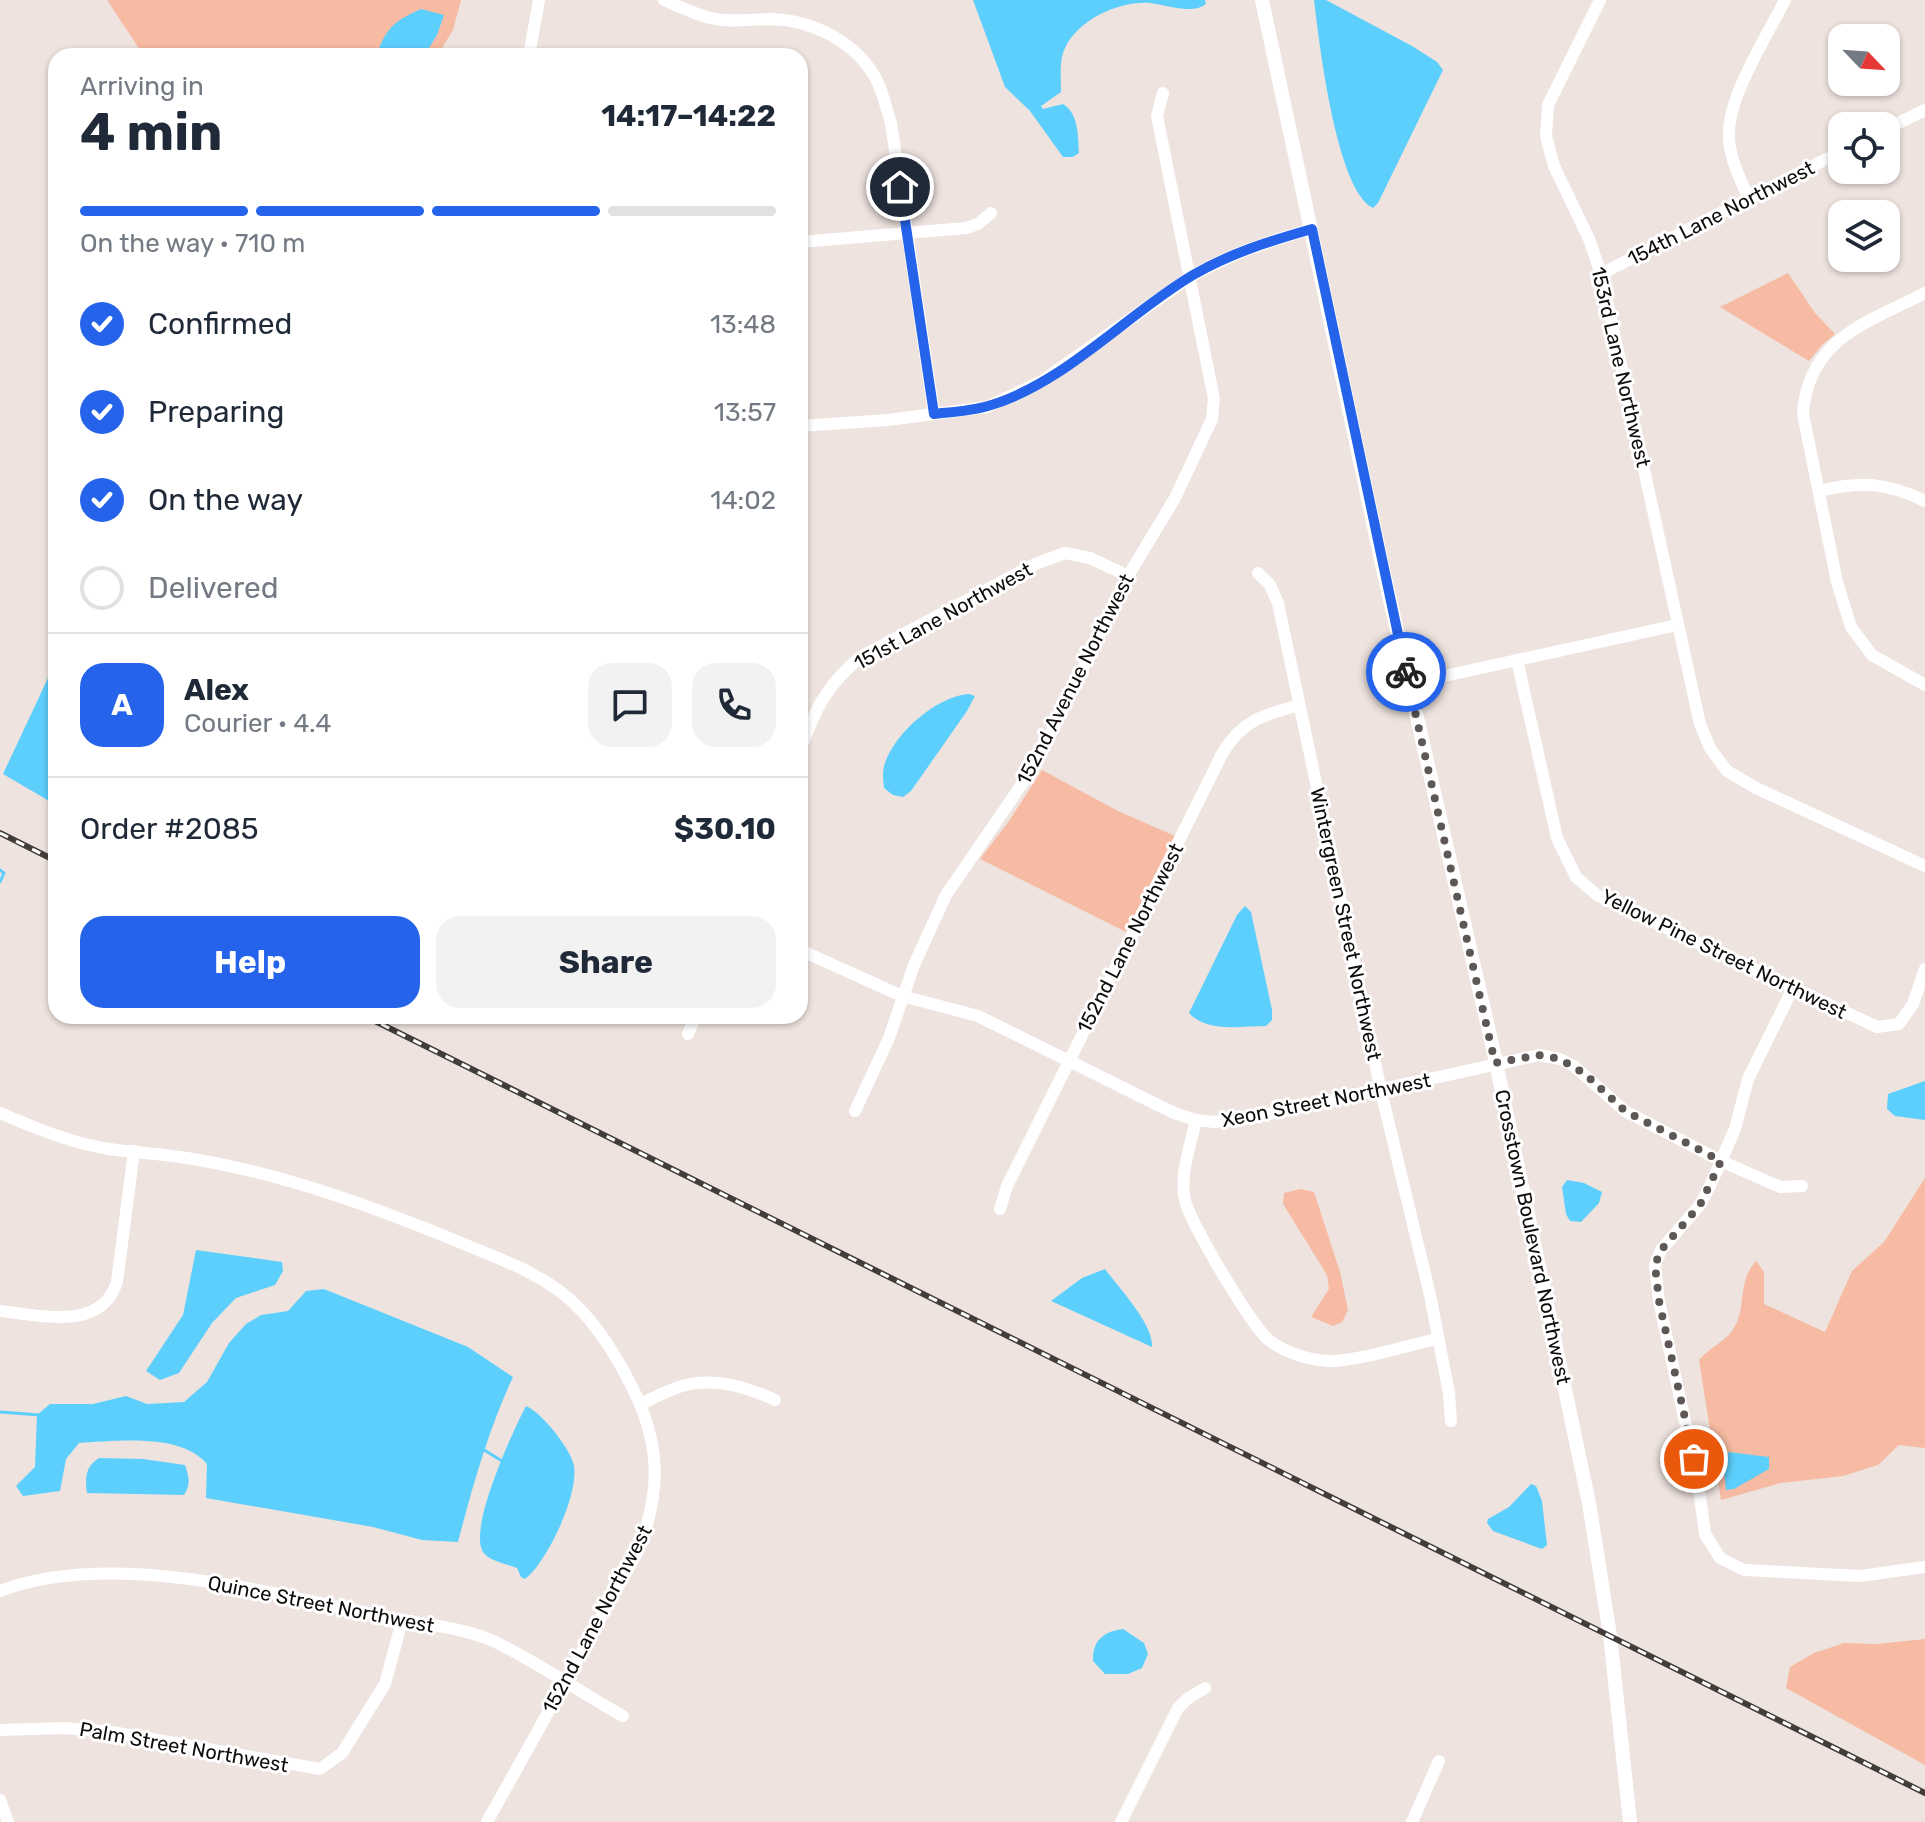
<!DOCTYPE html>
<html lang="en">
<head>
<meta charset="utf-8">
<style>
  :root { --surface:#fff; --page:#f2f2f3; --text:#1f2937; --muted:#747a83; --line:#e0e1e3; --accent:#2563eb }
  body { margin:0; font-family:Rubik,sans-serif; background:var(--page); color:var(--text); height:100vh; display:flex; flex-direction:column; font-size:30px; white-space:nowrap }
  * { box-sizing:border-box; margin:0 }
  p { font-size:26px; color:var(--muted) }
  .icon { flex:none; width:44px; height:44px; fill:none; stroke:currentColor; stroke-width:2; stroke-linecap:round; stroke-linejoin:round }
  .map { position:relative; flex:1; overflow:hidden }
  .panel { position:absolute; left:48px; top:48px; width:760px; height:976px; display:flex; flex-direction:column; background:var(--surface); border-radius:24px; box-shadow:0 2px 6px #0004 }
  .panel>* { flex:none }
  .needle { width:52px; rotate:115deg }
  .buttons { position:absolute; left:1828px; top:24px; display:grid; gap:16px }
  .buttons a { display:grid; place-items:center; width:72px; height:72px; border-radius:16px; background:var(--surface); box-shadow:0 2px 6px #0004; font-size:40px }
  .pin { position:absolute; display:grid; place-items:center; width:68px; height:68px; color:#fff; margin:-34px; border:4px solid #fff; border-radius:50%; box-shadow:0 2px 8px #0007 }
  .courier { position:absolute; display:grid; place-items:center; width:80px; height:80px; margin:-40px; border:6px solid #2563eb; border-radius:50%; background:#fff; color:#222; box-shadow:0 2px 10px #0007 }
  .summary em { font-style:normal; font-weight:700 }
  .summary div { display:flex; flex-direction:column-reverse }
  .summary { display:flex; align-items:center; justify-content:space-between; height:136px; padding:0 32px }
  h1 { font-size:52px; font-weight:700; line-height:60px }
  .bar { display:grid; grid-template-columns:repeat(4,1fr); gap:12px 8px; align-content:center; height:96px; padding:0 32px }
  .bar i { height:10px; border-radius:6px; background:var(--line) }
  .bar .active { background:var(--accent) }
  .bar p { grid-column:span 4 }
  .line { display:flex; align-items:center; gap:20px; padding:0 32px; border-top:2px solid var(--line) }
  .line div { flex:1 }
  .round { display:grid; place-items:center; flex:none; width:84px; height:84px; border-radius:24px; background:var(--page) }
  ol { padding:0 32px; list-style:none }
  li { display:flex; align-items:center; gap:24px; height:88px }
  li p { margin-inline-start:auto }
  li .icon { padding:8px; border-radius:50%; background:var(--accent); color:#fff; stroke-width:4 }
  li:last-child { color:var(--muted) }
  li i { width:44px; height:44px; border:4px solid var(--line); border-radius:50% }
  .primary-button { display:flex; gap:16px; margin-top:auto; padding:16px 32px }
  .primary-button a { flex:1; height:92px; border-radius:24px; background:var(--accent); color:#fff; font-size:32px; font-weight:700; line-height:92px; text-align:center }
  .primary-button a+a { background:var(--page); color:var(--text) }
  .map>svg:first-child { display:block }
  .green { fill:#f6bba2 }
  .water { fill:#5dcffc }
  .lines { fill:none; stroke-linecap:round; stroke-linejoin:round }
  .stream { stroke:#5dcffc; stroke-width:3 }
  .minor { stroke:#fff; stroke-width:12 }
  .tertiary { stroke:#fff; stroke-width:14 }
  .rail-casing { stroke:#423d3b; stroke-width:6 }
  .rail { stroke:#fff; stroke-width:3; stroke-dasharray:9; stroke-linecap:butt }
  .done { stroke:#5d5755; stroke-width:8; stroke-dasharray:0 14.4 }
  .route { stroke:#2563eb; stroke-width:10 }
  .labels { text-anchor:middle; stroke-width:6; stroke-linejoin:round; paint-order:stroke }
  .street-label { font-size:20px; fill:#0f0c0a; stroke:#fff }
</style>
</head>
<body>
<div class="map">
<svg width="1925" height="1822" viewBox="0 0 1925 1822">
  <rect width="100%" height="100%" fill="#eee3df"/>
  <g class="green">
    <path d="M107 0H461L453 30 437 56H144Z"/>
    <path d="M1788 273 1815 313 1835 334 1822 345 1809 361 1720 307Z"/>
    <path d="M1042 770 1118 811 1175 836 1126 932 980 859 1009 821Z"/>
    <path d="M1925 1178V1448L1899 1445 1878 1465 1843 1476 1781 1483 1721 1500 1699 1360C1709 1348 1724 1342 1732 1331 1748 1309 1736 1283 1756 1261L1764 1272V1304L1825 1332 1852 1271 1884 1242Z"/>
    <path d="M1301 1189 1314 1192 1340 1272 1348 1310 1342 1322 1333 1326 1311 1317 1329 1289 1327 1275 1283 1204 1284 1193Z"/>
    <path d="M1925 1639V1765L1786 1688 1790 1667 1814 1653 1844 1643 1877 1644Z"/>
  </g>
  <g class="water">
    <path d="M973 0H1205L1206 4C1192 15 1167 5 1150 3 1119 1 1079 19 1065 48 1059 60 1061 79 1061 92L1041 106 1043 109 1063 104C1079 114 1078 136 1079 153L1073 157H1063L1030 111 1005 87Z"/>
    <path d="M1314 0H1326L1412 46 1437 62 1443 70 1378 203 1373 208C1336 190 1319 41 1314 0Z"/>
    <path d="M421 9 444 15 437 35 424 56H376C386 28 394 21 421 9Z"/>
    <path d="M56 661V805L3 774Z"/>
    <path d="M969 694 975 696 967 711 911 791 903 797 893 795 884 788C883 780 882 771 885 763 895 733 937 696 969 694Z"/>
    <path d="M1245 906 1251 912 1272 1010V1020L1266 1026C1241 1026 1207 1033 1189 1013L1237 915Z"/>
    <path d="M1925 1081V1120L1895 1116 1887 1109 1888 1094Z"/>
    <path d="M1567 1180 1584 1183 1602 1192 1599 1203 1581 1222 1570 1221 1566 1214 1562 1187Z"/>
    <path d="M196 1250 282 1262 283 1271 275 1285 236 1298 212 1323 179 1373 160 1380 146 1371 183 1315Z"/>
    <path d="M1105 1269C1119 1288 1154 1325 1152 1347L1051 1301 1082 1278Z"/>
    <path d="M324 1289 468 1347 513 1377C488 1431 473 1485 458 1542L422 1540 373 1527 206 1498 207 1464C181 1433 117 1441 79 1443L66 1459 60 1491 23 1496 16 1486 35 1467 37 1415 50 1404H93L126 1396 147 1404 184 1402 207 1382 229 1343 246 1324 261 1315 288 1311 306 1291Z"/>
    <path d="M526 1406C541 1412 568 1446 573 1462 582 1489 547 1563 525 1579L521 1577 517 1568C507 1564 489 1561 483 1552 468 1528 513 1431 526 1406Z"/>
    <path d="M1729 1452 1769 1457V1469L1734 1489 1726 1490 1723 1462Z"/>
    <path d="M99 1458 143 1459 185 1465C189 1477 191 1484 184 1495L87 1493C85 1478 85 1467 99 1458Z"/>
    <path d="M1531 1484 1536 1486 1542 1501 1547 1545 1542 1549 1493 1531 1487 1523 1488 1519 1509 1507Z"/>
    <path d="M1123 1629 1144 1643 1148 1654 1142 1668 1128 1674H1105L1093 1661C1092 1641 1104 1631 1123 1629Z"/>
  </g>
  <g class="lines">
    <g class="stream">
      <path d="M0 870 4 873 0 882"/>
      <path d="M0 1412 40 1415"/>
      <path d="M481 1448 502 1461"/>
    </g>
    <g class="minor">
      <path d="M664 0C678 6 695 14 710 18 731 23 751 19 771 19 812 20 854 41 875 77 883 91 886 108 891 123L934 414"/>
      <path d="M1600 0 1548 105 1546 136 1554 166 1589 239 1601 274 1700 724 1710 748 1727 771 1756 788 1925 866"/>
      <path d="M529 56 539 0"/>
      <path d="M1886 129 1925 110"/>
      <path d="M1748 197C1740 178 1730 159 1729 138 1726 99 1767 36 1785 0"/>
      <path d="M800 242 966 228 978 224 991 213"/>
      <path d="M1601 274 1842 151"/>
      <path d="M1925 293C1866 323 1808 339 1803 414L1837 582 1851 627 1872 655 1925 685"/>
      <path d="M800 426 888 420 987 407 1042 381 1190 277C1233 253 1266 242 1312 229"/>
      <path d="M1819 491C1860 481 1886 482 1925 501"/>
      <path d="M1258 573 1270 585 1278 603 1381 1091 1430 1295 1449 1393 1451 1421"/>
      <path d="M1517 660 1557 838 1576 877 1597 895 1877 1027 1899 1024 1913 1004 1925 969"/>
      <path d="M1408 684 1677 625"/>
      <path d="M800 751C815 709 827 684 862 656L1035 564 1065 553 1090 558 1128 576"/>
      <path d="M800 950 902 996 978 1016 1174 1113 1196 1120 1214 1122 1246 1119 1539 1055 1560 1059 1574 1066 1625 1111 1721 1161 1780 1187 1802 1186"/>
      <path d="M1793 988 1748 1079 1735 1129 1710 1186 1700 1205 1661 1250 1655 1265 1659 1301 1698 1482 1705 1534 1720 1558 1744 1570 1860 1576 1925 1567"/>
      <path d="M688 1034 696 1016"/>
      <path d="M855 1111 889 1038 914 965 946 895 1037 762 1128 576 1175 498 1212 419 1214 399 1157 116 1163 93"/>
      <path d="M0 1113C35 1128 71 1143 109 1149 139 1153 169 1154 199 1160 291 1176 379 1209 464 1244 497 1258 532 1270 561 1292 593 1317 615 1353 633 1389 661 1445 661 1493 638 1551L487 1822"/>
      <path d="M1196 1120C1191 1144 1179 1176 1185 1200 1189 1221 1253 1329 1270 1341 1286 1353 1309 1360 1328 1361 1355 1362 1409 1345 1437 1339"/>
      <path d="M1000 1209 1007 1186 1223 752C1244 719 1264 715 1299 705"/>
      <path d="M0 1311C41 1315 101 1332 117 1282L134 1151"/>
      <path d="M641 1404C654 1398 668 1390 682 1386 713 1377 747 1387 775 1400"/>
      <path d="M0 1591C110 1549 272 1593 384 1617 419 1624 458 1626 491 1640 537 1661 579 1692 623 1716"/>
      <path d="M0 1730 64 1728 112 1732 320 1769 342 1753 385 1684 402 1621"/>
      <path d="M0 1800 8 1822"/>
      <path d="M1121 1822 1178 1708 1187 1699 1205 1688"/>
      <path d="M1412 1822 1439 1761"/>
    </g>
    <path class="tertiary" d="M1262 0 1383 569 1493 1049 1589 1503 1610 1635 1630 1822"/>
    <defs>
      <g id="rail">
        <path d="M0 833 56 861"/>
        <path d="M365 1016 1925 1793"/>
      </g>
    </defs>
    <use href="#rail" class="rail-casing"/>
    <use href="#rail" class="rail"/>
  </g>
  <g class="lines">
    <path class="done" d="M1406 672 1495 1063 1539 1055 1560 1059 1585 1074 1625 1111 1721 1161 1700 1205 1661 1250 1655 1265 1659 1301 1694 1459"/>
    <path class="route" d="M900 187 934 414C952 412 971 411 988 406 1064 384 1127 314 1193 275 1231 253 1270 241 1312 229L1406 672"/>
  </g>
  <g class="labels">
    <g class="street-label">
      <text transform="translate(1721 213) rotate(-27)" y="7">154th Lane Northwest</text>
      <text transform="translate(1621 367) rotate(77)" y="7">153rd Lane Northwest</text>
      <text transform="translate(943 616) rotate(-29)" y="7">151st Lane Northwest</text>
      <text transform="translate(1075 679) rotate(-63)" y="7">152nd Avenue Northwest</text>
      <text transform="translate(1346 924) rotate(78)" y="7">Wintergreen Street Northwest</text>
      <text transform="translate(1130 938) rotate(-63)" y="7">152nd Lane Northwest</text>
      <text transform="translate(1724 954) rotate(26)" y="7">Yellow Pine Street Northwest</text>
      <text transform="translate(1326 1100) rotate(-11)" y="7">Xeon Street Northwest</text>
      <text transform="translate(1533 1237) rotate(78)" y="7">Crosstown Boulevard Northwest</text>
      <text transform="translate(321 1604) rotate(11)" y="7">Quince Street Northwest</text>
      <text transform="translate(597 1619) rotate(-62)" y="7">152nd Lane Northwest</text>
      <text transform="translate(184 1747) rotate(10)" y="7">Palm Street Northwest</text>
    </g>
  </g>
</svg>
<div class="buttons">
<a><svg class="needle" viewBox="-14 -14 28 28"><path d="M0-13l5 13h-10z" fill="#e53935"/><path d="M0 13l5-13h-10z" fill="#747a83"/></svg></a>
<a><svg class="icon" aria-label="locate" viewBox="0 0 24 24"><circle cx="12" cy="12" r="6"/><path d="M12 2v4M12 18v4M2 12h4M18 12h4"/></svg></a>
<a><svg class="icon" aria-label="layers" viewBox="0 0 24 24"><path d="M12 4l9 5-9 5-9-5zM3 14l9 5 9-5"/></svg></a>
</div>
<div class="pin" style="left:1694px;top:1459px;background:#ea580c"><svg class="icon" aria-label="bag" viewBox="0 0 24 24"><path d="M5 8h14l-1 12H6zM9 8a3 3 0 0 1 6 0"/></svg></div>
<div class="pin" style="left:900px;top:187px;background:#1f2937"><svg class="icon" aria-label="home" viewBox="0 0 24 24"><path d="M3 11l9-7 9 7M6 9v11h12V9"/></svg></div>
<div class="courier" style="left:1406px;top:672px"><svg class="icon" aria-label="bike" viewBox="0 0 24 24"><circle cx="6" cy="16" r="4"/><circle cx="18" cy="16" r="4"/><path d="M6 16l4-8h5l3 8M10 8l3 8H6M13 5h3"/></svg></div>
<section class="panel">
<div class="summary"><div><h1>4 min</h1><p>Arriving in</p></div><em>14:17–14:22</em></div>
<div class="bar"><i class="active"></i><i class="active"></i><i class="active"></i><i></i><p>On the way · 710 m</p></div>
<ol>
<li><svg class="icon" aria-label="check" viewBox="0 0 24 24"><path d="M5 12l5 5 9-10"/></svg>Confirmed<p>13:48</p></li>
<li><svg class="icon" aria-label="check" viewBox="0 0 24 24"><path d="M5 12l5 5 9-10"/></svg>Preparing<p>13:57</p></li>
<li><svg class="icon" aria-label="check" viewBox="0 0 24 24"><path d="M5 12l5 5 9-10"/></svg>On the way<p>14:02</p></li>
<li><i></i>Delivered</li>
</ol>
<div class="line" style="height:144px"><b class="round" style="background:var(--accent);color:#fff">A</b><div><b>Alex</b><p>Courier · 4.4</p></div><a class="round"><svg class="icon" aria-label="chat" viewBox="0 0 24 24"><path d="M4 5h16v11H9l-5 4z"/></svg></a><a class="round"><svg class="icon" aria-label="phone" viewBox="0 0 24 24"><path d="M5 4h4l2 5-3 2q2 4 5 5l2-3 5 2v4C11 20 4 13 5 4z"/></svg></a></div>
<div class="line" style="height:104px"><div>Order #2085</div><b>$30.10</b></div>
<div class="primary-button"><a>Help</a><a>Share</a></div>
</section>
</div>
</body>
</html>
